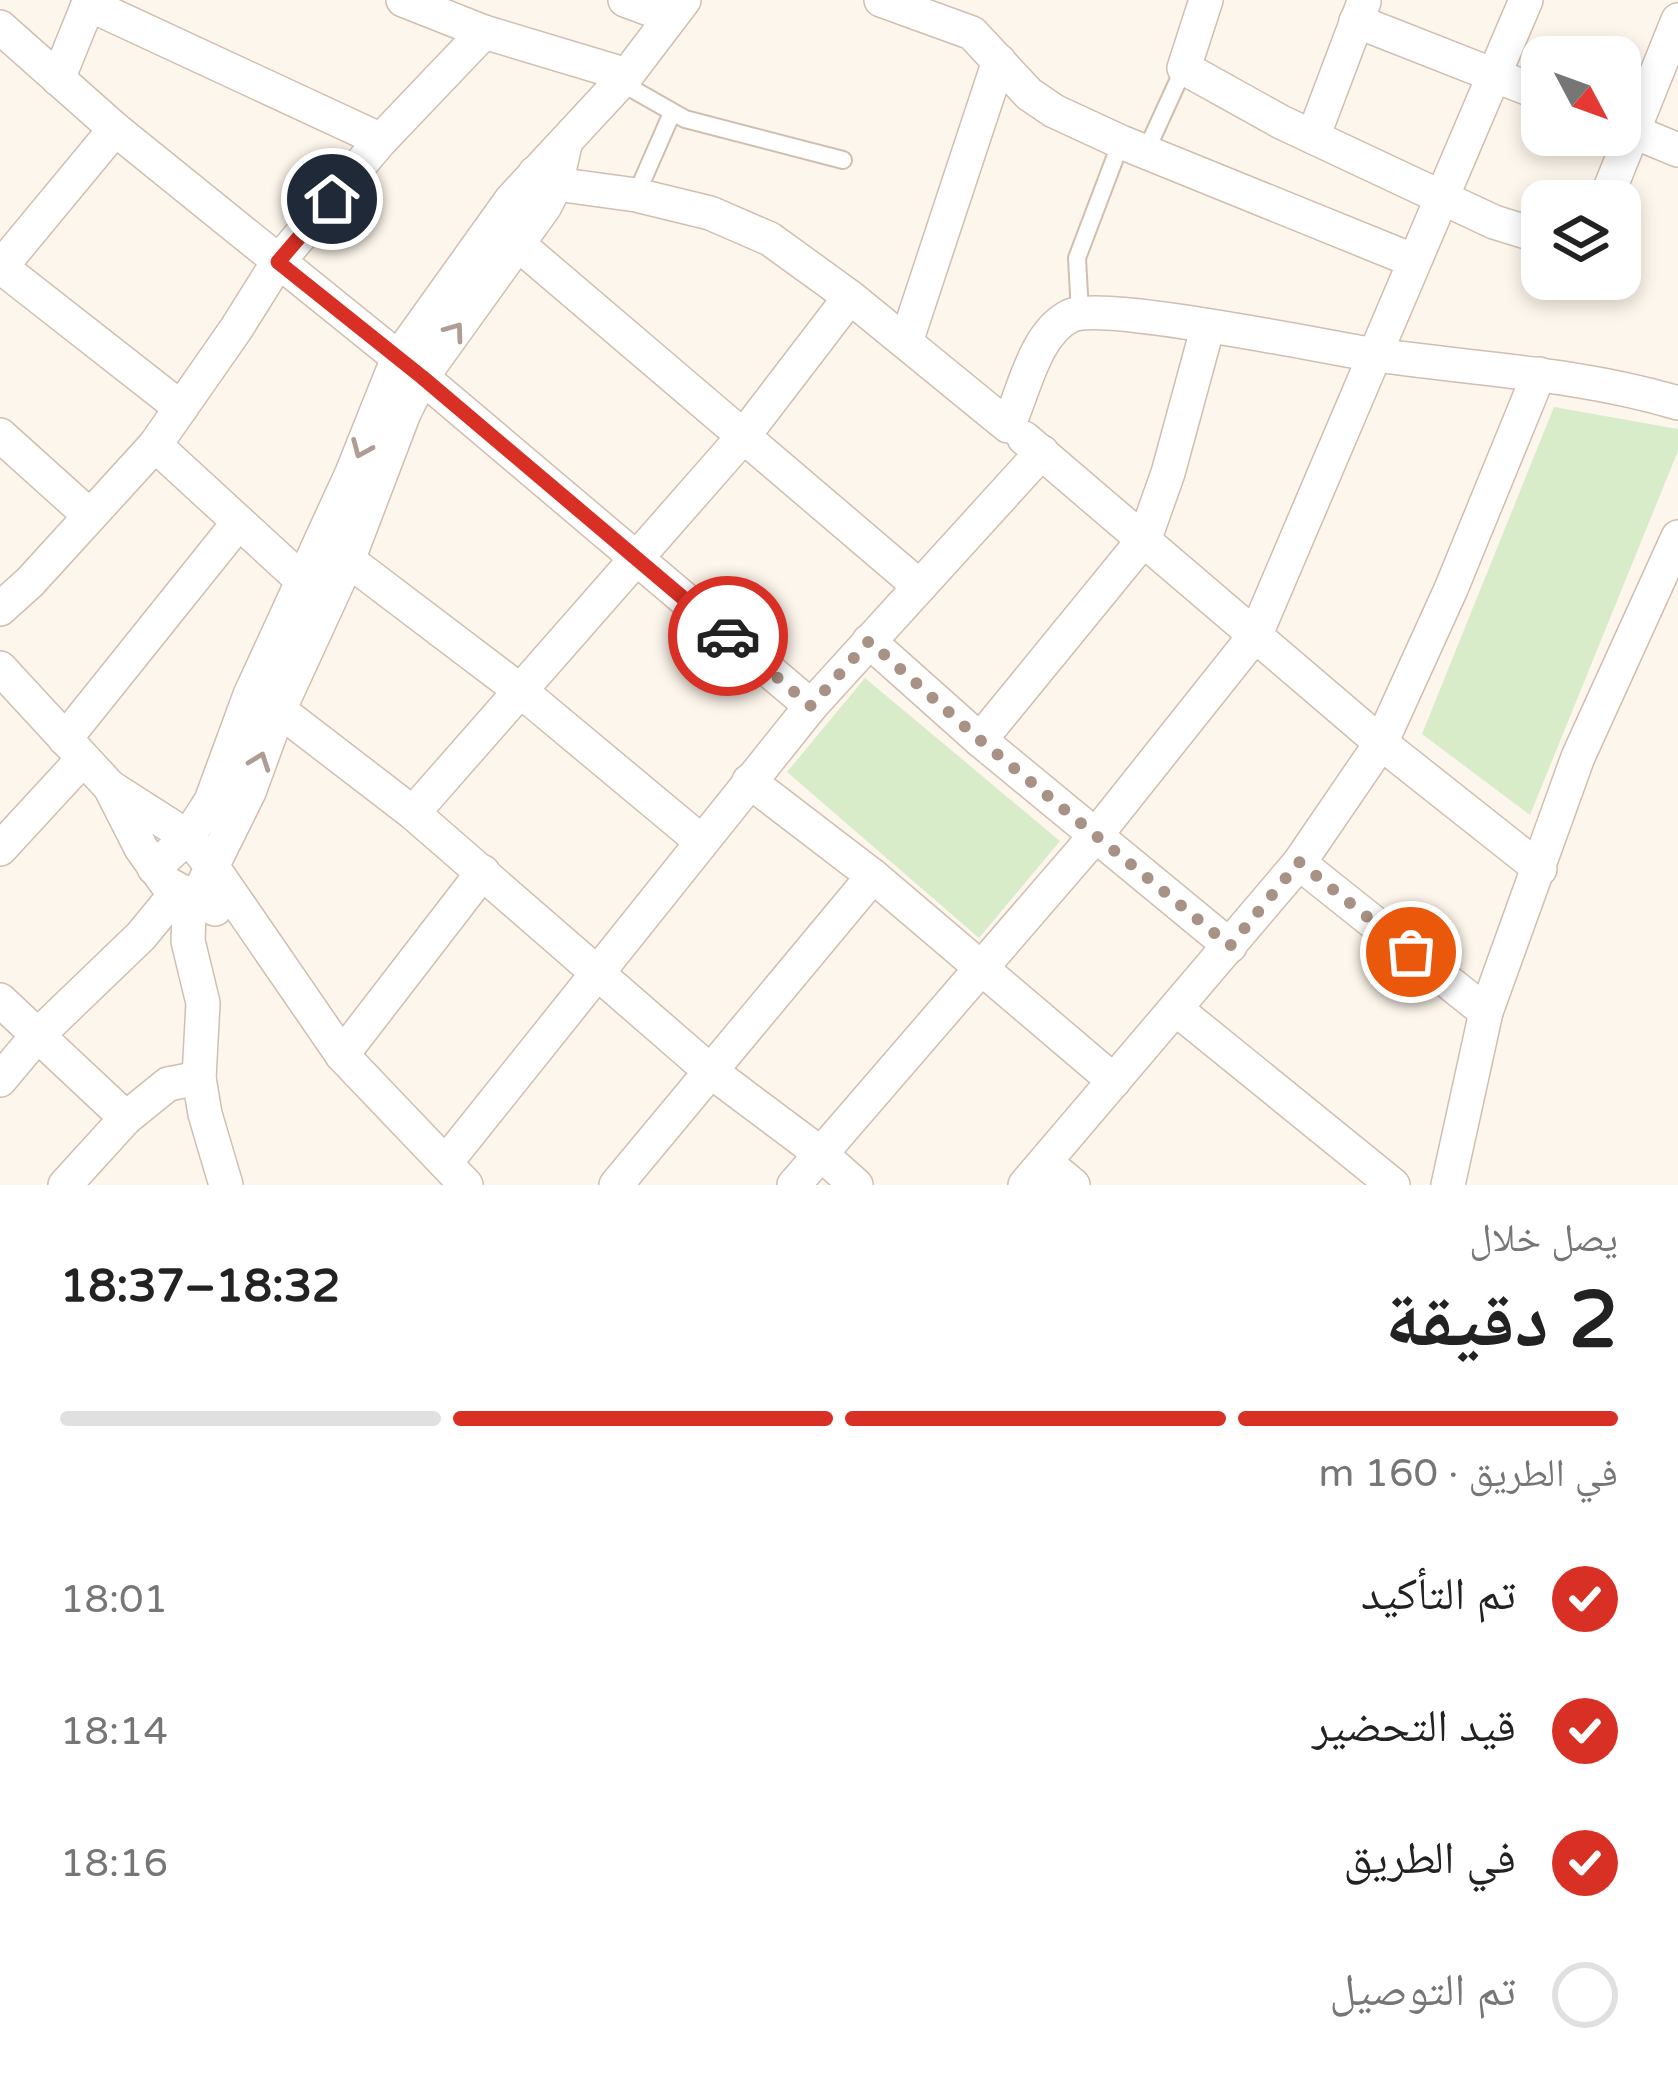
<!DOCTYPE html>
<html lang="ar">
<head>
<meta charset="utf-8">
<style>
  :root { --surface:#fff; --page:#f2f2f2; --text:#222; --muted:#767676; --line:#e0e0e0; --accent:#d93025 }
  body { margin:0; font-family:"Varela Round","Noto Naskh Arabic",sans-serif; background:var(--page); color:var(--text); direction:rtl; height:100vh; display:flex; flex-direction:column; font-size:45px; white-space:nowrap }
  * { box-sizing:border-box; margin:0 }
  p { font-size:39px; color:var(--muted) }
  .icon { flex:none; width:66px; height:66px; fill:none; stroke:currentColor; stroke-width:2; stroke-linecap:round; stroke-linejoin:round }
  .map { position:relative; height:1185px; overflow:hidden; direction:ltr }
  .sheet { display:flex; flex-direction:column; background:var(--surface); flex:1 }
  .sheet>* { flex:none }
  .needle { width:78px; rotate:131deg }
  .controls { position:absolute; left:1521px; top:36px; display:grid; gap:24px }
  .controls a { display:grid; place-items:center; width:120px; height:120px; border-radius:24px; background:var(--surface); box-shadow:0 6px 18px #0003; font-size:60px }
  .pin { position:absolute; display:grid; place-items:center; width:102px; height:102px; color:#fff; margin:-51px; border:6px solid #fff; border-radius:50%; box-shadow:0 3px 12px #0007 }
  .courier { position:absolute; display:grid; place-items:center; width:120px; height:120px; margin:-60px; border:9px solid #d93025; border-radius:50%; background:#fff; color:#222; box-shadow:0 3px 15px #0007 }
  .summary em { font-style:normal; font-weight:800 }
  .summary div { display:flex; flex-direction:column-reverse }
  .summary { display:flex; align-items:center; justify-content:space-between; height:204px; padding:0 60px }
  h1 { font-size:78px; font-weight:800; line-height:90px }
  .bar { display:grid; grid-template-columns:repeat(4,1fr); gap:18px 12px; align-content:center; height:144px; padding:0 60px }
  .bar i { height:15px; border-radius:9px; background:var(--line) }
  .bar .selected { background:var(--accent) }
  .bar p { grid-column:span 4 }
  ol { padding:0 60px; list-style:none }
  li { display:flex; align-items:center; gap:36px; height:132px }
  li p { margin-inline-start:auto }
  li .icon { padding:12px; border-radius:50%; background:var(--accent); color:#fff; stroke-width:4 }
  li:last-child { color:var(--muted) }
  li i { width:66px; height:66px; border:6px solid var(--line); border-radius:50% }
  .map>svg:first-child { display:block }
  .green { fill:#d8ecc9 }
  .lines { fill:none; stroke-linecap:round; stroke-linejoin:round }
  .lane-casing { stroke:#d1beb0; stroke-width:20 }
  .street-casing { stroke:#d1beb0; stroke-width:36 }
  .lane { stroke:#fff; stroke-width:16 }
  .street { stroke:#fff; stroke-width:33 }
  .oneway { stroke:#af9d94 }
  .done { stroke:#a89285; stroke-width:12; stroke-dasharray:0 21.6 }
  .route { stroke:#d93025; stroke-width:15 }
</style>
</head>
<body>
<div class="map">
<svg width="1678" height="1185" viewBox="0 0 1678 1185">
  <rect width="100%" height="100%" fill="#fdf6ec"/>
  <g class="green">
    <path d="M1554 407 1678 429V451L1530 815 1422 734Z"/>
    <path d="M865 678 1060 841 979 938 787 772Z"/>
  </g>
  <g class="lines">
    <defs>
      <g id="lane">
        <path d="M620 82 685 119 843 160"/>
        <path d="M1146 151 1184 68"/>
        <path d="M636 195 672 113"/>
        <path d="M1080 313 1077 258 1121 142"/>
      </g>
      <g id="street">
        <path d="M403 0 484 32 627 75"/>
        <path d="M625 0 671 17"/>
        <path d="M881 0 972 33 1029 94 1054 111 1121 142 1412 260"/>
        <path d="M1206 0 1184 68 1281 122 1494 222 1542 237"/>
        <path d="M88 4 381 140"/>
        <path d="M1356 21 1542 94"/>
        <path d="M0 27 115 129 422 377 811 706"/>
        <path d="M58 79 90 0"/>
        <path d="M1620 126 1678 150"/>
        <path d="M1313 137 1364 2"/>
        <path d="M535 173 556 184 636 195 710 213 770 239 850 297 1008 426C1024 392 1034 334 1070 316 1103 301 1320 346 1370 354 1472 369 1578 373 1678 403"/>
        <path d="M1605 201 1678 20"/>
        <path d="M518 244 919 586"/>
        <path d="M1 267 181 408"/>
        <path d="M0 268 115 129"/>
        <path d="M850 297 742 438 413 813 709 1070 821 1154 856 1185"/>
        <path d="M1208 326 1168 473 1145 538 980 740 1230 946"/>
        <path d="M906 342 999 61"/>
        <path d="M0 435 90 516"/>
        <path d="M1024 438 1381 743 1540 869"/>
        <path d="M155 445 303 581"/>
        <path d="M348 560 522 692 702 842"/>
        <path d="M0 609 30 582 155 445 236 329 278 262 381 140 484 32"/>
        <path d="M869 641 980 740"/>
        <path d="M0 668 110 787 141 848 166 883 215 909"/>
        <path d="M261 701 279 710 413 813"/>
        <path d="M65 739 239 522"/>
        <path d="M749 781 873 876 1114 1081"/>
        <path d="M110 787 188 837 214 869 342 1055 466 1185"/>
        <path d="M0 849 83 759"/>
        <path d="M1299 863 1486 1012"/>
        <path d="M154 868 188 837 211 801 250 695 352 473 398 358 511 200 627 75 684 0"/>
        <path d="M0 1000 126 1118 168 1084 199 1078"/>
        <path d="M1176 1009 1393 1185"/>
        <path d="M342 1055 483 872"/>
        <path d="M0 1080 36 1037 141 936 178 891"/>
        <path d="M447 1161 811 706 1042 452"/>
        <path d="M1045 1162 1073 1185"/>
        <path d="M65 1185 126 1118"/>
        <path d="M226 1185 205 1114 199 1078 203 1003 188 941 189 913 249 792 279 710 348 560 404 413 422 377 545 206 556 184 565 145"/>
        <path d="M616 1185 873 876"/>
        <path d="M794 1185 1096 835 1256 634 1526 0"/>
        <path d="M1025 1185 1299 863 1381 743 1451 589 1539 374"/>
        <path d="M1448 1185 1486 1012 1578 757 1678 537"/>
      </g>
    </defs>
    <use href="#lane" class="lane-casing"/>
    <use href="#street" class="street-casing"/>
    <use href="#lane" class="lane"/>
    <use href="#street" class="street"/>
  </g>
  <defs><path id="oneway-chevron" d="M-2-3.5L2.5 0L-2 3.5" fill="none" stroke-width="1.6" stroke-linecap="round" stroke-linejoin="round" transform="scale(3)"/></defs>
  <g class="oneway">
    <use href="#oneway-chevron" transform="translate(455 331) rotate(-54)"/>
    <use href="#oneway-chevron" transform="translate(361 449) rotate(113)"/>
    <use href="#oneway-chevron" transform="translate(260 761) rotate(-70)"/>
  </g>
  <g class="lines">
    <path class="done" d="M728 636 811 706 869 641 980 740 1230 946 1299 862 1411 952"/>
    <path class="route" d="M332 199 278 262 422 377 728 636"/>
  </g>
</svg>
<div class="controls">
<a><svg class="needle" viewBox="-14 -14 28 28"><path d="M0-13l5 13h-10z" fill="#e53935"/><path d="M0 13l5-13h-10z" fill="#767676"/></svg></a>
<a><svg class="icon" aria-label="layers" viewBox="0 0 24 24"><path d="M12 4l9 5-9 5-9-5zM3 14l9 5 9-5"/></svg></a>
</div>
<div class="pin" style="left:1411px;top:952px;background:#ea580c"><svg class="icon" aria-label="bag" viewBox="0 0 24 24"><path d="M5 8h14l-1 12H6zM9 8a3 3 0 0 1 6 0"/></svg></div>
<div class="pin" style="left:332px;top:199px;background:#1f2937"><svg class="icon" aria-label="home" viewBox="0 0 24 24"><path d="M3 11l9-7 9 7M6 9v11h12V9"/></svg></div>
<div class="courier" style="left:728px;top:636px"><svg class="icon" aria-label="car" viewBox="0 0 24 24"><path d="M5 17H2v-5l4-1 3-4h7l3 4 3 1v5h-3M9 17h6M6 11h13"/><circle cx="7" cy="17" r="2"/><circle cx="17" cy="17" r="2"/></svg></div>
</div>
<section class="sheet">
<div class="summary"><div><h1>2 دقيقة</h1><p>يصل خلال</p></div><em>18:32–18:37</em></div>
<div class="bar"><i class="selected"></i><i class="selected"></i><i class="selected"></i><i></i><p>في الطريق · 160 m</p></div>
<ol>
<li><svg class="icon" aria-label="check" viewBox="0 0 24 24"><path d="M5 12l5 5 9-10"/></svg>تم التأكيد<p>18:01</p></li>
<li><svg class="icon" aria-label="check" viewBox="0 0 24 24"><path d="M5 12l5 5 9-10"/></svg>قيد التحضير<p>18:14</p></li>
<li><svg class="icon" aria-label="check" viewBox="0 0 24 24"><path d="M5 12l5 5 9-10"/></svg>في الطريق<p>18:16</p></li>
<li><i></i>تم التوصيل</li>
</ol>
</section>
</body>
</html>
